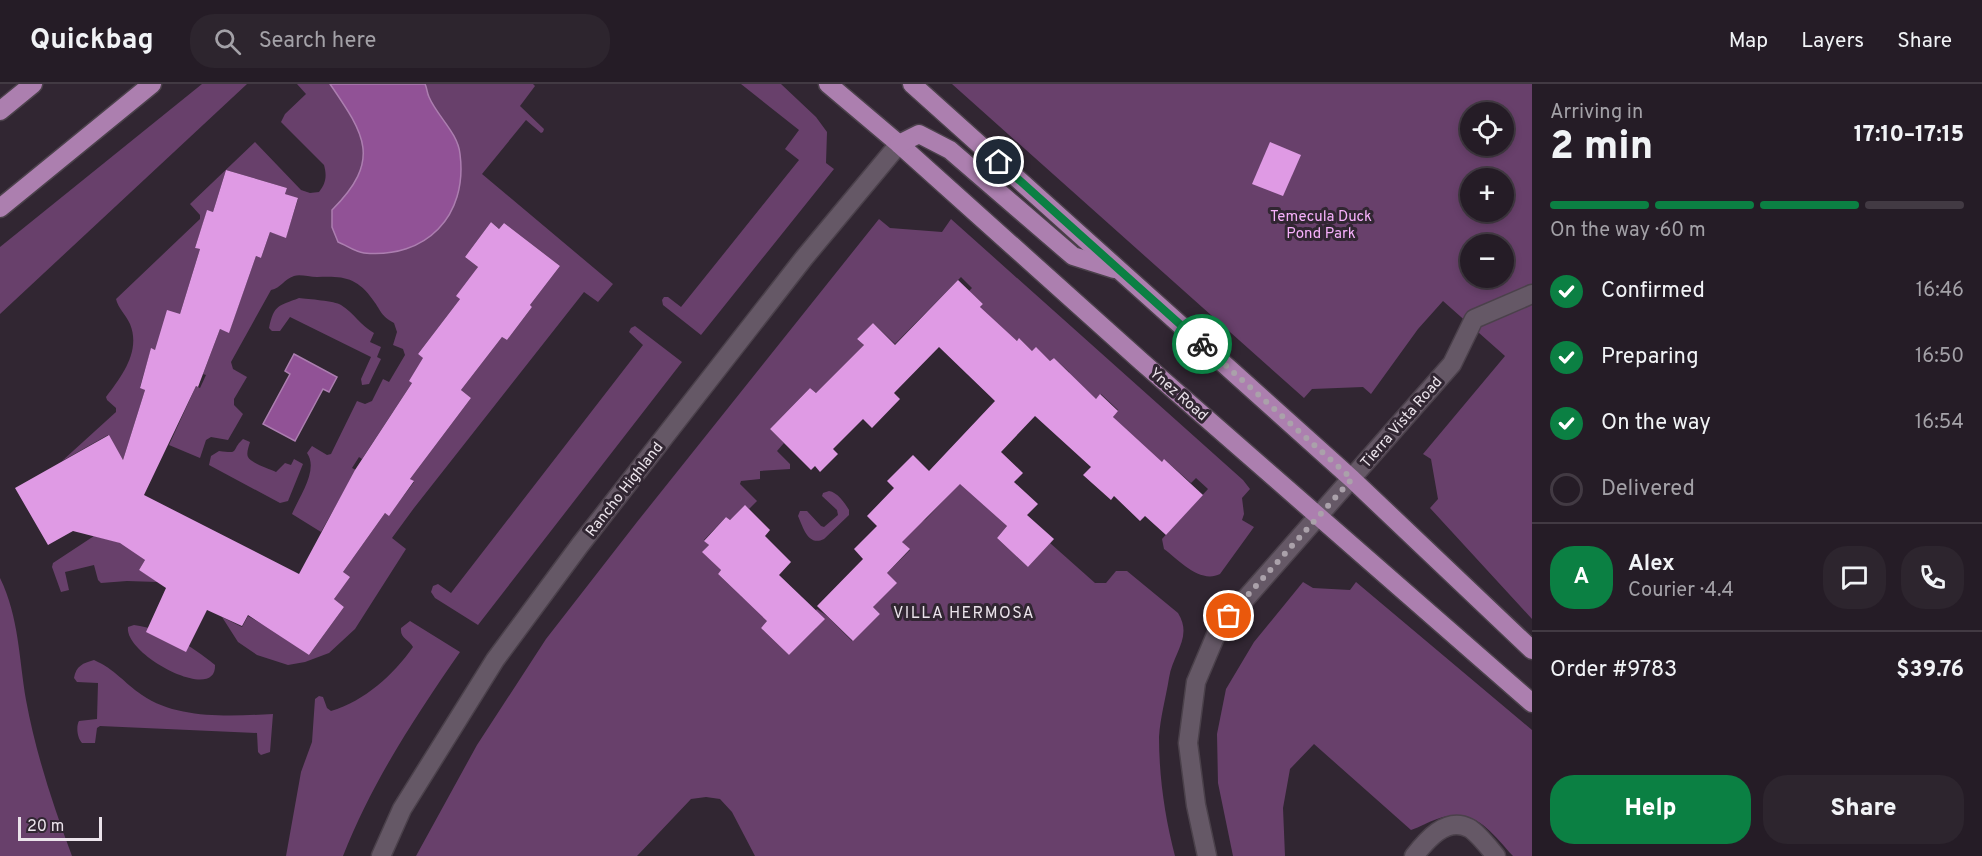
<!DOCTYPE html>
<html lang="en">
<head>
<meta charset="utf-8">
<style>
  :root { --surface:#251c26; --page:#2d252e; --text:#f1f3f6; --muted:#a3a1a7; --line:#423a43; --accent:#0b8043 }
  body { margin:0; font-family:Overpass,sans-serif; background:var(--page); color:var(--text); height:100vh; display:flex; flex-direction:column; font-size:22px; white-space:nowrap }
  * { box-sizing:border-box; margin:0 }
  p { font-size:20px; color:var(--muted) }
  .icon { flex:none; width:33px; height:33px; fill:none; stroke:currentColor; stroke-width:2; stroke-linecap:round; stroke-linejoin:round }
  .map { position:relative; flex:1; overflow:hidden }
  .details { display:flex; flex-direction:column; background:var(--surface); width:450px }
  .details>* { flex:none }
  .tools { position:absolute; left:1460px; top:18px; display:grid; gap:12px }
  .tools a { display:grid; place-items:center; width:54px; height:54px; border-radius:50%; background:var(--surface); box-shadow:0 3px 9px #0003,0 0 0 2px var(--line); font-size:30px }
  .scale { position:absolute; left:18px; bottom:15px; width:84px; box-sizing:border-box; padding-left:6px; border:3px solid #ebe3eb; border-top:0; font-size:16px; line-height:21px; white-space:nowrap; color:#ebe3eb; -webkit-text-stroke:4px #312632; paint-order:stroke }
  .pin { position:absolute; display:grid; place-items:center; width:51px; height:51px; color:#fff; margin:-26px; border:3px solid #fff; border-radius:50%; box-shadow:0 2px 6px #0007 }
  .courier { position:absolute; display:grid; place-items:center; width:60px; height:60px; margin:-30px; border:4px solid #0b8043; border-radius:50%; background:#fff; color:#222; box-shadow:0 2px 8px #0007 }
  .overview em { font-style:normal; font-weight:800 }
  .overview div { display:flex; flex-direction:column-reverse }
  .overview { display:flex; align-items:center; justify-content:space-between; height:102px; padding:0 18px }
  h1 { font-size:39px; font-weight:800; line-height:45px }
  .bar { display:grid; grid-template-columns:repeat(4,1fr); gap:9px 6px; align-content:center; height:72px; padding:0 18px }
  .bar i { height:8px; border-radius:4px; background:var(--line) }
  .bar .selected { background:var(--accent) }
  .bar p { grid-column:span 4 }
  .line { display:flex; align-items:center; gap:15px; padding:0 18px; border-top:2px solid var(--line) }
  .line div { flex:1 }
  .round { display:grid; place-items:center; flex:none; width:63px; height:63px; border-radius:24px; background:var(--page) }
  ol { padding:0 18px; list-style:none }
  li { display:flex; align-items:center; gap:18px; height:66px }
  li p { margin-inline-start:auto }
  li .icon { padding:6px; border-radius:50%; background:var(--accent); color:#fff; stroke-width:4 }
  li:last-child { color:var(--muted) }
  li i { width:33px; height:33px; border:3px solid var(--line); border-radius:50% }
  .primary-button { display:flex; gap:12px; margin-top:auto; padding:12px 18px }
  .primary-button a { flex:1; height:69px; border-radius:24px; background:var(--accent); color:#fff; font-size:24px; font-weight:800; line-height:69px; text-align:center }
  .primary-button a+a { background:var(--page); color:var(--text) }
  header { display:flex; align-items:center; gap:36px; box-sizing:border-box; height:84px; padding:0 30px; background:var(--surface); border-bottom:2px solid var(--line) }
  header strong { font-size:28px }
  nav { display:flex; gap:33px; margin-inline-start:auto; font-size:21px }
  .search { width:420px; height:54px; background:var(--page); display:flex; align-items:center; gap:15px; box-sizing:border-box; padding:0 21px; border-radius:24px; color:var(--muted); font-size:22px }
  main { display:flex; flex:1; min-height:0 }
  .map>svg:first-child { display:block }
  .green { fill:#68406b; fill-rule:evenodd }
  .water { fill:#915296; stroke:#ac7eb0; stroke-width:1.5 }
  .building { fill:#df9ae4 }
  .lines { fill:none; stroke-linecap:round; stroke-linejoin:round }
  .minor-casing { stroke:#4b414b; stroke-width:21 }
  .major-casing { stroke:#4b414b; stroke-width:21 }
  .minor { stroke:#655866; stroke-width:18 }
  .major { stroke:#ac7faf; stroke-width:18 }
  .done { stroke:#aaa1aa; stroke-width:6; stroke-dasharray:0 10.8 }
  .route { stroke:#0b8043; stroke-width:8 }
  .labels { text-anchor:middle; stroke-width:6; stroke-linejoin:round; paint-order:stroke }
  .park-label { font-size:15px; fill:#f7b1fc; stroke:#312632 }
  .street-label { font-size:15px; fill:#ebe3eb; stroke:#312632 }
  .neighbourhood-label { font-size:16px; letter-spacing:1.5px; fill:#ebe3eb; stroke:#312632 }
</style>
</head>
<body>
<header>
<strong>Quickbag</strong>
<div class="search"><svg class="icon" aria-label="search" viewBox="0 0 24 24"><circle cx="10" cy="10" r="6"/><path d="M15 15l6 6"/></svg>Search here</div>
<nav><a>Map</a><a>Layers</a><a>Share</a></nav>
</header>
<main>
<div class="map">
<svg width="1532" height="772" viewBox="0 0 1532 772">
  <rect width="100%" height="100%" fill="#312632"/>
  <g class="green">
    <path d="M202 0H247L0 230V163Z"/>
    <path d="M297 0H533L535 2 520 22 544 45 543 48 541 49 526 36 482 90 613 200 598 218 584 208 414 424 392 454 406 465 355 545 329 569 305 578 288 581 257 571 238 558 222 533 242 543 248 532 271 545 309 571 344 523 334 515 343 488 385 429 389 431 414 398 410 395 471 314 461 306 502 253 507 256 532 223 530 221 560 182 504 139 499 145 491 138 465 173 478 183 460 215 418 270 425 275 412 299 362 375 359 373 352 384 356 386 321 448 292 430C299 413 319 386 307 369L312 362 327 371 331 370 357 317 365 320 372 317 383 295 389 298 405 271 403 265 393 261 397 248 394 239C380 231 382 228 373 216 357 193 343 192 317 193 309 193 300 190 294 192 284 195 281 204 271 206L231 278 233 285 247 293 234 315V321L243 330 228 356 211 353 206 356 200 374 169 361 196 302 200 304 206 291 203 290 220 245 229 248 256 172 261 174 270 148 286 153 298 115 285 110 287 104 226 86 213 128 207 127 195 164 200 165 180 230 155 266 151 265 140 303 145 306 123 376 108 351 62 377 116 328V324L107 316 106 313C122 292 141 267 130 240 126 231 118 224 116 215L200 135V131L190 120 255 58 301 106 310 109 319 108C326 99 327 92 324 81L281 38 285 30 306 10Z"/>
    <path d="M741 0H781L816 33 827 48 826 79 834 85 701 251 663 221 662 216 664 213H668L681 223 799 76 785 65 799 46Z"/>
    <path d="M952 0H1532V535L1430 424 1438 415 1431 375 1423 370 1505 272 1443 217 1418 245 1371 310 1363 303 1312 305 1304 314ZM1470 28H1503V62H1470ZM1470 94H1503V128H1470ZM1470 160H1503V194H1470Z"/>
    <path d="M879 135 890 144 942 148 951 135 1243 396 1250 405 1242 414 1244 430 1242 436 1254 443 1220 490C1200 500 1179 476 1164 465L1162 455 1208 405 1196 394 1191 399 1165 376 1158 382 1113 333 1118 326 1101 310 1079 333 1069 288 1054 274 1050 277 1036 264 1032 267 1020 255 1017 257 980 224 983 220 969 207 972 204 961 193 895 260 873 239 857 255 864 261 816 309 810 304 770 345 784 359 777 367 790 380V385L760 387V395L741 397 740 400 757 417 749 425 745 422 730 436 726 433 704 456 709 461 703 468 721 486 718 490 742 513 769 535 761 544 789 571 816 544 807 535 817 525 827 532 852 557 880 530 873 523 887 489 910 466 898 454 926 435 961 398 990 413 984 421 1007 442 997 454 1028 483 1050 459 1095 499H1106L1116 487H1127L1178 529C1193 553 1173 569 1169 594 1166 613 1160 634 1159 653 1159 693 1165 734 1175 772H755L732 728 720 715 706 713 691 715 637 772H416L477 661 546 555 637 438Z"/>
    <path d="M299 214C308 215 335 217 341 221 354 229 361 242 374 249L370 258 381 263 377 273 381 275 369 300 362 301 361 295 371 273 290 233 280 247H272L269 244C274 220 279 222 299 214Z"/>
    <path d="M635 242 682 278 478 541 435 514 431 508 433 502 438 500 451 509 643 261 629 248 631 244Z"/>
    <path d="M243 355 250 358C249 362 246 369 248 373 251 379 269 385 276 388L285 379 291 381 294 375 303 380 288 417 280 419 209 381 211 372 219 367C241 370 230 367 243 355Z"/>
    <path d="M829 407C837 408 845 419 849 426V431L824 455C808 463 803 443 798 432L800 427H807L821 442 824 443 838 431 837 426 822 412 823 409Z"/>
    <path d="M94 452 122 459 145 476 139 486 158 498 127 497 101 499 98 496 94 481 65 488 69 506 61 508 52 483 53 479Z"/>
    <path d="M0 494C19 533 19 575 26 616 36 670 53 721 72 772H0Z"/>
    <path d="M1303 498 1313 504 1350 506 1356 498 1532 646V772H1513C1491 748 1474 721 1437 735 1428 738 1420 743 1411 746L1314 660 1290 685 1283 724 1285 772H1233L1218 699 1217 650 1226 605 1254 558Z"/>
    <path d="M410 537 460 568C415 633 372 698 343 772H286L301 688 312 658 315 615 319 612 323 613 327 624 331 627C365 617 393 591 413 563 409 555 400 555 401 544Z"/>
    <path d="M134 541C166 546 190 561 215 581 217 620 124 571 128 543Z"/>
    <path d="M94 576C116 586 123 598 142 611 178 636 232 632 273 630L270 668 261 671 258 668 257 649 100 642 97 644 95 659H82C77 654 76 642 79 637L97 635 98 599 77 598 74 594C76 582 83 579 94 576Z"/>
  </g>
  <g class="water">
    <path d="M330 0H425C427 4 427 9 429 13 437 32 458 49 460 70 468 132 426 175 364 169 355 168 346 161 338 158L332 143V126C382 76 365 51 330 0Z"/>
    <path d="M294 270 337 293 329 308 323 305 295 357 263 340 290 290 285 287Z"/>
  </g>
  <g class="building">
    <path d="M1270 58 1301 71 1283 112 1252 100Z"/>
    <path d="M226 86 287 104 285 110 298 114 286 154 270 148 261 174 256 172 229 249 220 245 198 303 196 302 144 411 299 490 355 386 412 299 409 297 423 274 418 270 460 215 456 212 478 183 465 173 491 138 499 145 504 139 560 182 530 221 532 223 507 256 502 253 461 306 471 314 410 395 414 397 389 432 385 429 343 488 350 493 334 515 344 523 309 571 248 531 242 542 207 526 186 568 146 548 166 504 139 486 145 476 120 459 73 447 48 461 15 404 109 351 123 376 145 306 140 304 151 264 155 266 167 226 180 230 200 165 195 164 207 126 213 128Z"/>
    <path d="M958 196 983 220 980 223 1017 257 1019 254 1032 267 1036 263 1050 277 1054 274 1096 315 1100 310 1118 327 1113 333 1162 378 1164 375 1203 411 1166 451 1145 432 1140 437 1114 412 1111 416 1083 391 1091 383 1035 332 1001 368 1023 389 1014 398 1038 420 1027 431 1054 455 1028 483 997 454 1007 442 960 400 902 458 910 465 887 489 897 499 873 523 880 530 853 557 817 522 863 475 854 465 877 442 867 432 894 404 887 397 913 371 929 387 995 317 939 263 894 309 900 315 872 344 863 335 833 365 838 370 820 388 815 382 811 386 770 345 810 304 816 309 864 261 857 255 873 239 895 261Z"/>
    <path d="M745 421 770 446 765 452 791 478 779 491 825 535 789 571 761 544 767 537 718 490 721 486 702 468 709 461 704 457 726 433 730 436Z"/>
  </g>
  <g class="lines">
    <defs>
      <g id="minor">
        <path d="M381 772 402 725 495 576 580 461 804 174 899 60"/>
        <path d="M1207 772 1196 721 1188 659 1196 598 1218 546 1452 280 1474 235 1532 210"/>
        <path d="M1414 772C1426 757 1446 732 1469 744 1477 748 1490 765 1496 772"/>
      </g>
      <g id="major">
        <path d="M828 0 899 60 1142 278 1532 619"/>
        <path d="M912 0 1352 395 1532 566"/>
        <path d="M0 27 33 0"/>
        <path d="M899 60 919 50 950 66 1073 172 1114 185"/>
        <path d="M0 124 152 0"/>
      </g>
    </defs>
    <use href="#minor" class="minor-casing"/>
    <use href="#major" class="major-casing"/>
    <use href="#minor" class="minor"/>
    <use href="#major" class="major"/>
  </g>
  <g class="lines">
    <path class="done" d="M1202 260 1352 395 1229 532"/>
    <path class="route" d="M999 78 1202 260"/>
  </g>
  <g class="labels">
    <g class="park-label">
      <text x="1321" y="137">Temecula Duck<tspan x="1321" dy="17">Pond Park</tspan></text>
    </g>
    <g class="street-label">
      <text transform="translate(1179 310) rotate(41)" y="5">Ynez Road</text>
      <text transform="translate(1401 338) rotate(-49)" y="5">Tierra Vista Road</text>
      <text transform="translate(624 405) rotate(-52)" y="5">Rancho Highland</text>
    </g>
    <g class="neighbourhood-label">
      <text x="964" y="534">VILLA HERMOSA</text>
    </g>
  </g>
</svg>
<div class="tools">
<a><svg class="icon" aria-label="locate" viewBox="0 0 24 24"><circle cx="12" cy="12" r="6"/><path d="M12 2v4M12 18v4M2 12h4M18 12h4"/></svg></a>
<a>+</a>
<a>−</a>
</div>
<div class="scale">20 m</div>
<div class="pin" style="left:1229px;top:532px;background:#ea580c"><svg class="icon" aria-label="bag" viewBox="0 0 24 24"><path d="M5 8h14l-1 12H6zM9 8a3 3 0 0 1 6 0"/></svg></div>
<div class="pin" style="left:999px;top:78px;background:#1f2937"><svg class="icon" aria-label="home" viewBox="0 0 24 24"><path d="M3 11l9-7 9 7M6 9v11h12V9"/></svg></div>
<div class="courier" style="left:1202px;top:260px"><svg class="icon" aria-label="bike" viewBox="0 0 24 24"><circle cx="6" cy="16" r="4"/><circle cx="18" cy="16" r="4"/><path d="M6 16l4-8h5l3 8M10 8l3 8H6M13 5h3"/></svg></div>
</div>
<section class="details">
<div class="overview"><div><h1>2 min</h1><p>Arriving in</p></div><em>17:10–17:15</em></div>
<div class="bar"><i class="selected"></i><i class="selected"></i><i class="selected"></i><i></i><p>On the way · 60 m</p></div>
<ol>
<li><svg class="icon" aria-label="check" viewBox="0 0 24 24"><path d="M5 12l5 5 9-10"/></svg>Confirmed<p>16:46</p></li>
<li><svg class="icon" aria-label="check" viewBox="0 0 24 24"><path d="M5 12l5 5 9-10"/></svg>Preparing<p>16:50</p></li>
<li><svg class="icon" aria-label="check" viewBox="0 0 24 24"><path d="M5 12l5 5 9-10"/></svg>On the way<p>16:54</p></li>
<li><i></i>Delivered</li>
</ol>
<div class="line" style="height:108px"><b class="round" style="background:var(--accent);color:#fff">A</b><div><b>Alex</b><p>Courier · 4.4</p></div><a class="round"><svg class="icon" aria-label="chat" viewBox="0 0 24 24"><path d="M4 5h16v11H9l-5 4z"/></svg></a><a class="round"><svg class="icon" aria-label="phone" viewBox="0 0 24 24"><path d="M5 4h4l2 5-3 2q2 4 5 5l2-3 5 2v4C11 20 4 13 5 4z"/></svg></a></div>
<div class="line" style="height:78px"><div>Order #9783</div><b>$39.76</b></div>
<div class="primary-button"><a>Help</a><a>Share</a></div>
</section>
</main>
</body>
</html>
